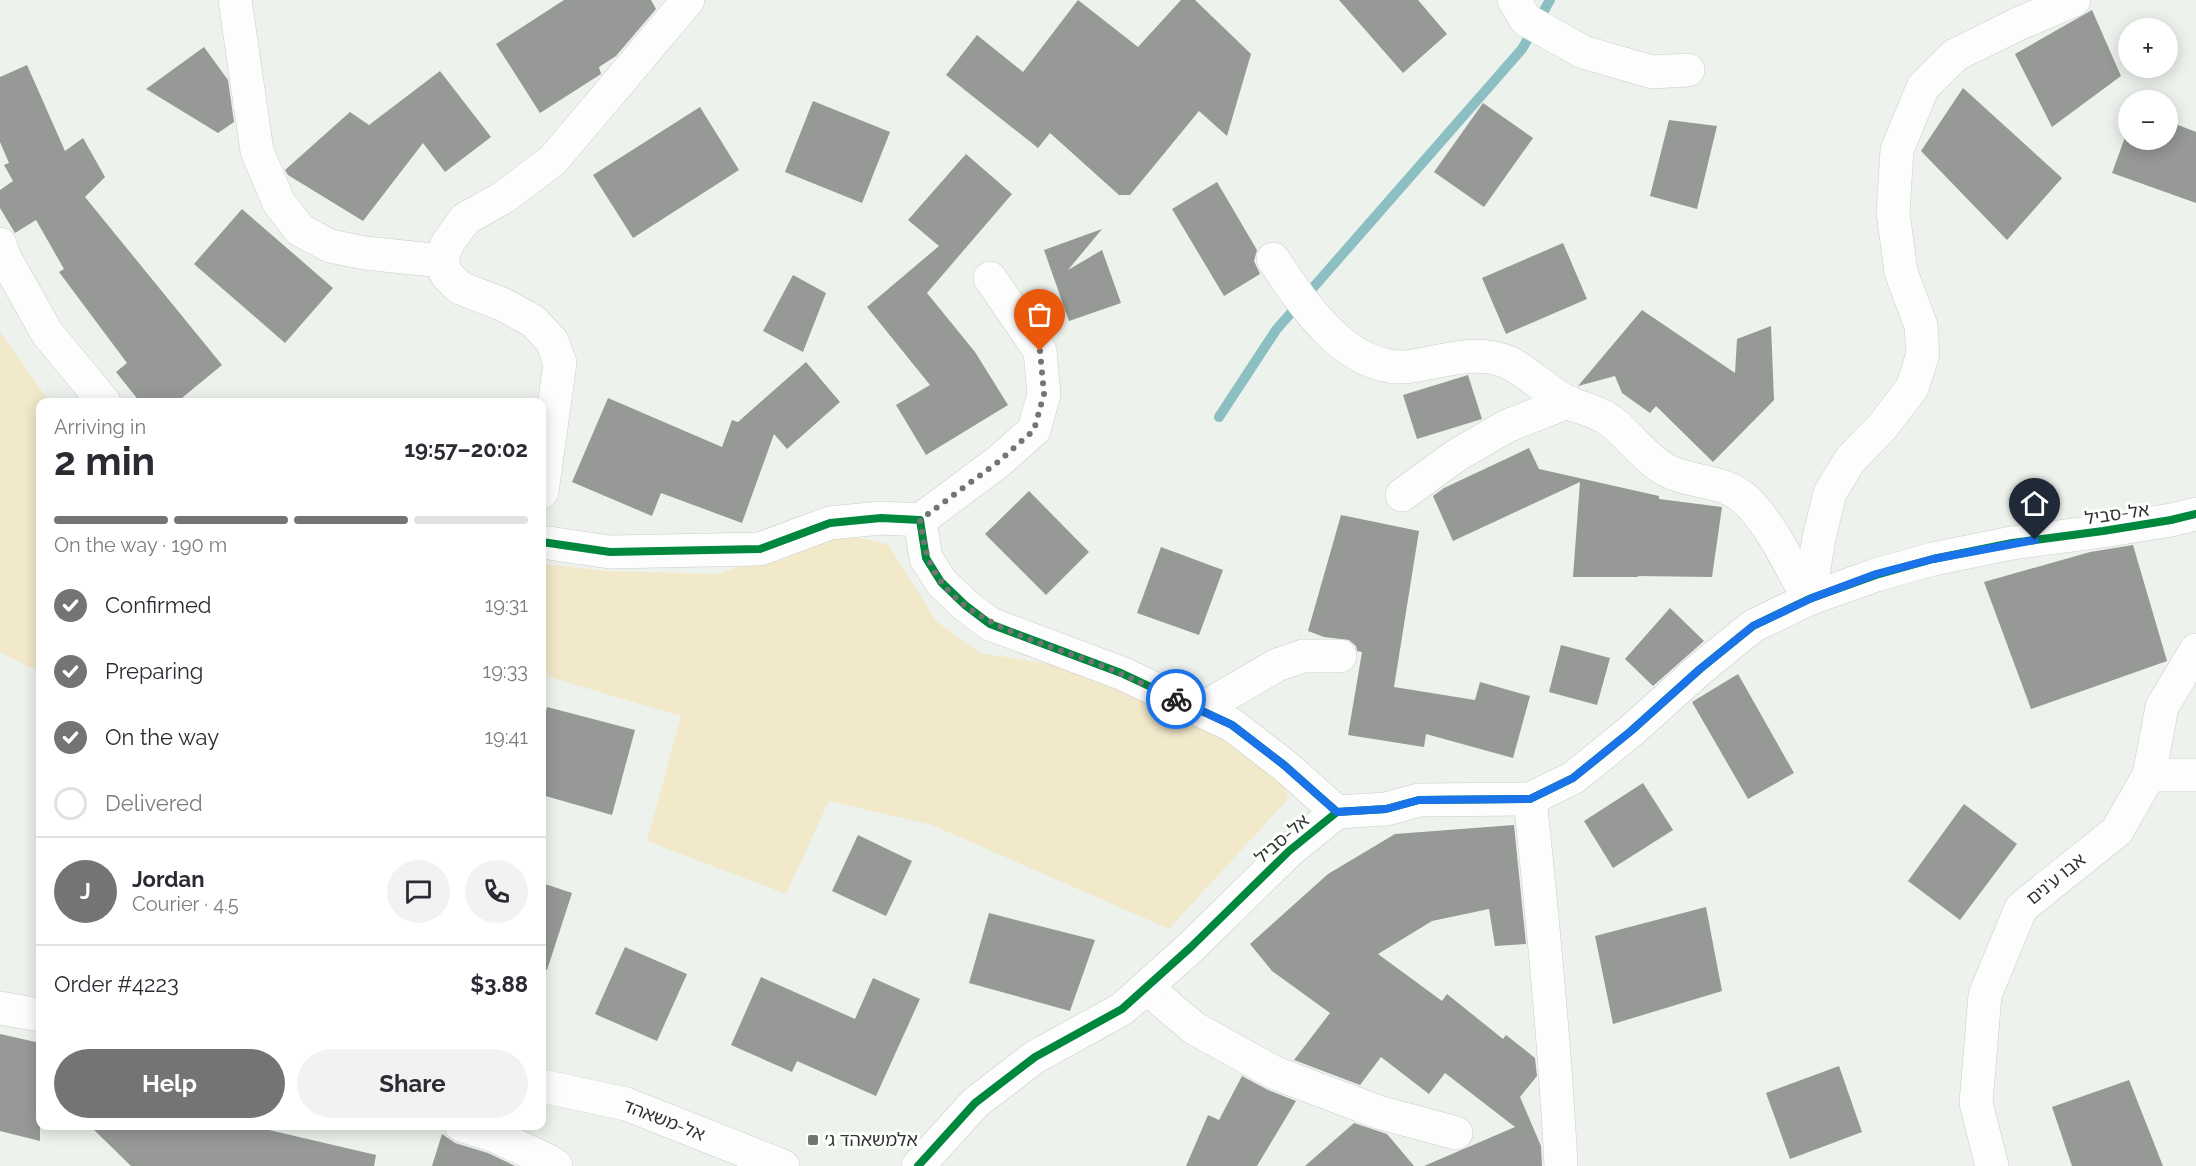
<!DOCTYPE html>
<html lang="en">
<head>
<meta charset="utf-8">
<style>
  :root { --surface:#fff; --page:#f2f2f3; --text:#2b2b33; --muted:#7c7c81; --line:#e1e1e2; --accent:#727572 }
  body { margin:0; font-family:Raleway,"Noto Sans Hebrew",sans-serif; background:var(--page); color:var(--text); height:100vh; display:flex; flex-direction:column; font-size:22px; white-space:nowrap }
  * { box-sizing:border-box; margin:0 }
  p { font-size:20px; color:var(--muted) }
  .icon { flex:none; width:33px; height:33px; fill:none; stroke:currentColor; stroke-width:2; stroke-linecap:round; stroke-linejoin:round }
  .map { position:relative; flex:1; overflow:hidden }
  .drawer { position:absolute; left:36px; top:398px; width:510px; height:732px; display:flex; flex-direction:column; background:var(--surface); border-radius:12px; box-shadow:0 3px 15px #0003 }
  .drawer>* { flex:none }
  .fabs { position:absolute; left:2118px; top:18px; display:grid; gap:12px }
  .fabs a { display:grid; place-items:center; width:60px; height:60px; border-radius:50%; background:var(--surface); box-shadow:0 3px 15px #0003; font-size:30px }
  .pin { position:absolute; display:grid; place-items:center; width:51px; height:51px; color:#fff; margin:-62px -26px; border-radius:50% 50% 50% 0; rotate:-45deg; box-shadow:0 0 6px #0007 }
  .pin .icon { rotate:45deg }
  .courier { position:absolute; display:grid; place-items:center; width:60px; height:60px; margin:-30px; border:4px solid #1a73e8; border-radius:50%; background:#fff; color:#222; box-shadow:0 2px 8px #0007 }
  .summary em { font-style:normal; font-weight:700 }
  .summary div { display:flex; flex-direction:column-reverse }
  .summary { display:flex; align-items:center; justify-content:space-between; height:102px; padding:0 18px }
  h1 { font-size:39px; font-weight:700; line-height:45px }
  .bar { display:grid; grid-template-columns:repeat(4,1fr); gap:9px 6px; align-content:center; height:72px; padding:0 18px }
  .bar i { height:8px; border-radius:4px; background:var(--line) }
  .bar .current { background:var(--accent) }
  .bar p { grid-column:span 4 }
  .line { display:flex; align-items:center; gap:15px; padding:0 18px; border-top:2px solid var(--line) }
  .line div { flex:1 }
  .round { display:grid; place-items:center; flex:none; width:63px; height:63px; border-radius:32px; background:var(--page) }
  ol { padding:0 18px; list-style:none }
  li { display:flex; align-items:center; gap:18px; height:66px }
  li p { margin-inline-start:auto }
  li .icon { padding:6px; border-radius:50%; background:var(--accent); color:#fff; stroke-width:4 }
  li:last-child { color:var(--muted) }
  li i { width:33px; height:33px; border:3px solid var(--line); border-radius:50% }
  .button { display:flex; gap:12px; margin-top:auto; padding:12px 18px }
  .button a { flex:1; height:69px; border-radius:36px; background:var(--accent); color:#fff; font-size:24px; font-weight:700; line-height:69px; text-align:center }
  .button a+a { background:var(--page); color:var(--text) }
  .map>svg:first-child { display:block }
  .green { fill:#f2e9cb }
  .lines { fill:none; stroke-linecap:round; stroke-linejoin:round }
  .stream { stroke:#8cbfc2; stroke-width:10 }
  .building { fill:#969995 }
  .minor-casing { stroke:#caceca; stroke-width:34 }
  .minor { stroke:#fcfdfc; stroke-width:33 }
  .cycleway-casing { stroke:#fdfffd; stroke-width:11 }
  .cycleway { stroke:#00873e; stroke-width:8 }
  .done { stroke:#727572; stroke-width:6; stroke-dasharray:0 10.8 }
  .route { stroke:#1a73e8; stroke-width:8 }
  .poi-dot { fill:#727572; stroke:#fdfffd; stroke-width:2 }
  .labels { text-anchor:middle; stroke-width:6; stroke-linejoin:round; paint-order:stroke }
  .street-label { font-size:18px; fill:#2f322f; stroke:#fdfffd }
  .poi-label { font-size:18px; fill:#2f322f; stroke:#fdfffd; text-anchor:start }
</style>
</head>
<body>
<div class="map">
<svg width="2196" height="1166" viewBox="0 0 2196 1166">
  <rect width="100%" height="100%" fill="#edf2ed"/>
  <g class="green">
    <path d="M0 332 44 394 53 402H40V672L0 652Z"/>
    <path d="M831 532 888 544 936 621 980 653 1061 666 1254 731 1289 798 1169 929 932 825 829 801 786 894 647 841 681 716 542 675V572L544 564 607 571 717 574 766 559Z"/>
  </g>
  <g class="lines">
    <path class="stream" d="M1219 417 1276 330 1522 49 1550 0"/>
  </g>
  <g class="building">
    <path d="M564 0H651L656 9 616 56 599 67 601 74 540 113 496 44Z"/>
    <path d="M1078 0 1138 47 1181 0H1195L1251 54 1227 136 1199 111 1130 195H1119L1050 133 1038 148 946 75 977 35 1023 72Z"/>
    <path d="M1339 0H1418L1447 34 1403 73Z"/>
    <path d="M2092 10 2121 76 2052 127 2015 54Z"/>
    <path d="M204 47 228 80 234 122 218 133 146 89Z"/>
    <path d="M27 65 65 151 83 138 105 177 85 197 222 365 177 402H140L116 372 127 363 59 272 64 269 36 220 15 233 0 208V190L13 181 4 165 9 163 0 142V77Z"/>
    <path d="M440 71 491 137 445 172 423 143 363 221 288 175 285 170 350 112 369 125Z"/>
    <path d="M1963 88 2062 178 2007 240 1921 151Z"/>
    <path d="M813 101 890 132 862 203 785 172Z"/>
    <path d="M1483 103 1533 138 1484 207 1434 172Z"/>
    <path d="M700 107 739 170 633 238 593 175Z"/>
    <path d="M1669 120 1717 126 1697 209 1650 196Z"/>
    <path d="M2168 121 2196 132V203L2112 173 2128 129V140H2168Z"/>
    <path d="M966 154 1012 194 927 293 975 352 1008 405 926 455 896 405 930 385 867 307 939 246 908 220Z"/>
    <path d="M1217 182 1257 250 1254 261 1260 274 1224 296 1172 209Z"/>
    <path d="M242 209 333 288 285 343 194 264Z"/>
    <path d="M1102 229 1068 270 1102 250 1121 303 1069 321 1044 250Z"/>
    <path d="M1563 243 1587 299 1506 334 1482 278Z"/>
    <path d="M793 275 826 293 803 352 763 331Z"/>
    <path d="M1642 310 1735 373 1737 339 1771 326 1774 400 1713 462 1656 406 1650 413 1622 393 1615 376 1578 386Z"/>
    <path d="M806 362 840 402 787 449 774 434 742 523 661 493 652 516 572 482 608 398 722 447 732 420 738 422Z"/>
    <path d="M1468 375 1482 419 1417 439 1403 395Z"/>
    <path d="M1529 448 1539 469 1659 496V499L1722 507 1712 577 1637 576 1639 577H1573L1580 482 1453 541 1433 496 1444 488Z"/>
    <path d="M1029 491 1089 552 1046 595 985 534Z"/>
    <path d="M1341 515 1419 531 1394 687 1475 700 1480 682 1530 696 1513 758 1426 734 1424 747 1348 735 1362 652 1357 651 1356 646 1349 640 1324 637 1308 631Z"/>
    <path d="M2133 545 2167 661 2031 709 1984 582 2090 552Z"/>
    <path d="M1161 547 1223 570 1199 635 1137 613Z"/>
    <path d="M1670 608 1704 641 1653 686 1625 659Z"/>
    <path d="M1561 645 1610 658 1597 705 1549 692Z"/>
    <path d="M1738 674 1794 773 1748 799 1692 702Z"/>
    <path d="M547 707 635 730 612 815 542 795V727Z"/>
    <path d="M1643 783 1673 830 1613 868 1584 821Z"/>
    <path d="M1964 804 2017 844 1960 920 1908 881Z"/>
    <path d="M1514 825 1526 944 1495 946 1489 909 1432 921 1378 954 1442 1001 1447 994 1503 1039 1506 1035 1535 1058 1537 1076 1520 1097 1541 1146 1542 1166H1424L1515 1127 1445 1073 1429 1094 1381 1057 1360 1085 1294 1060 1330 1013 1272 971 1250 944 1328 874 1395 834Z"/>
    <path d="M858 835 912 861 886 916 832 891Z"/>
    <path d="M542 883 572 893 547 970 542 969Z"/>
    <path d="M1706 907 1722 991 1613 1024 1595 936Z"/>
    <path d="M989 913 1095 940 1070 1011 969 983Z"/>
    <path d="M625 947 687 974 657 1041 595 1014Z"/>
    <path d="M761 977 855 1019 873 978 920 999 876 1096 797 1061 792 1072 731 1045Z"/>
    <path d="M0 1034 40 1043V1141L0 1131Z"/>
    <path d="M1839 1066 1862 1132 1790 1159 1766 1093Z"/>
    <path d="M1242 1076 1268 1090 1296 1101 1257 1166H1186L1208 1115 1219 1120Z"/>
    <path d="M2129 1080 2163 1166H2072L2052 1107Z"/>
    <path d="M1354 1123 1387 1134 1414 1166H1305Z"/>
    <path d="M89 1125H248L376 1155 374 1166H131Z"/>
    <path d="M442 1134 455 1143 488 1153 515 1166H432Z"/>
  </g>
  <g class="lines">
    <defs>
      <g id="minor">
        <path d="M235 0 257 151 279 203 300 230 330 246 365 253 442 261"/>
        <path d="M1514 0 1526 20 1583 52 1652 72 1688 70"/>
        <path d="M0 244 5 258 47 333 104 402"/>
        <path d="M1273 259C1303 304 1349 376 1413 366 1440 362 1474 350 1502 360 1524 367 1545 391 1567 402 1582 409 1598 411 1612 422 1630 436 1646 459 1666 470 1692 484 1724 479 1746 500 1772 525 1791 568 1809 599"/>
        <path d="M542 492 560 363 552 341 533 321 502 304 460 288 446 274 442 261 447 244 465 219 504 197 553 160 688 0"/>
        <path d="M1402 495 1457 455 1507 426 1568 402"/>
        <path d="M920 520 998 462 1034 430 1044 394 1040 351 990 278"/>
        <path d="M542 542 610 552 760 549 830 523 881 518 920 520 926 558 941 582 965 605 990 624 1121 673 1232 725 1284 765 1337 812"/>
        <path d="M1809 599 1819 538 1830 493 1850 460 1882 427 1912 388 1923 354 1921 326 1901 272 1893 212 1897 150 1923 87 1955 55 2018 24 2074 0"/>
        <path d="M1200 710 1277 665 1303 656H1340"/>
        <path d="M2149 775H2196"/>
        <path d="M1530 799C1543 921 1555 1043 1561 1166"/>
        <path d="M1147 988 1194 1028 1275 1073 1378 1112 1456 1133"/>
        <path d="M0 1008 40 1015"/>
        <path d="M542 1086 626 1104 783 1166"/>
        <path d="M461 1125 495 1136 549 1161 556 1166"/>
        <path d="M918 1166 975 1103 1035 1057 1122 1009 1191 947 1289 851 1337 812 1386 809 1419 800 1530 799 1573 778 1631 731 1700 669 1753 626 1809 599 1876 575 1933 559 2012 543 2103 531 2171 520 2196 514"/>
        <path d="M1992 1166 1976 1103 1985 995 2021 908 2117 831 2149 775 2162 707 2196 650"/>
      </g>
    </defs>
    <use href="#minor" class="minor-casing"/>
    <use href="#minor" class="minor"/>
    <defs>
      <g id="cycleway">
        <path d="M542 542 610 552 760 549 830 523 881 518 920 520 926 558 941 582 965 605 990 624 1121 673 1232 725 1284 765 1337 812"/>
        <path d="M918 1166 975 1103 1035 1057 1122 1009 1191 947 1289 851 1337 812 1386 809 1419 800 1530 799 1573 778 1631 731 1700 669 1753 626 1809 599 1876 575 1933 559 2012 543 2103 531 2171 520 2196 514"/>
      </g>
    </defs>
    <use href="#cycleway" class="cycleway-casing"/>
    <use href="#cycleway" class="cycleway"/>
  </g>
  <g class="lines">
    <path class="done" d="M1040 351 1044 394 1034 430 998 462 920 520C924 543 926 561 940 580 971 625 1043 643 1092 662 1121 673 1148 686 1176 699"/>
    <path class="route" d="M1176 699 1232 725 1284 765 1337 812 1386 809 1419 800 1530 799 1573 778 1631 731 1700 669 1753 626 1812 598 1876 574 1933 559 2035 540"/>
  </g>
  <rect class="poi-dot" x="807" y="1134" width="12" height="12" rx="3"/>
  <g class="labels">
    <g class="street-label">
      <text transform="translate(2117 514) rotate(-8)" y="6">אל-סביל</text>
      <text transform="translate(1282 839) rotate(-41)" y="6">אל-סביל</text>
      <text transform="translate(2056 879) rotate(-39)" y="6">אבו ע'נים</text>
      <text transform="translate(664 1120) rotate(21)" y="6">אל-משאהד</text>
    </g>
    <g class="poi-label">
      <text x="825" y="1146">אלמשאהד ג׳</text>
    </g>
  </g>
</svg>
<div class="fabs">
<a>+</a>
<a>−</a>
</div>
<div class="pin" style="left:1040px;top:351px;background:#ea580c"><svg class="icon" aria-label="bag" viewBox="0 0 24 24"><path d="M5 8h14l-1 12H6zM9 8a3 3 0 0 1 6 0"/></svg></div>
<div class="pin" style="left:2035px;top:540px;background:#1f2937"><svg class="icon" aria-label="home" viewBox="0 0 24 24"><path d="M3 11l9-7 9 7M6 9v11h12V9"/></svg></div>
<div class="courier" style="left:1176px;top:699px"><svg class="icon" aria-label="bike" viewBox="0 0 24 24"><circle cx="6" cy="16" r="4"/><circle cx="18" cy="16" r="4"/><path d="M6 16l4-8h5l3 8M10 8l3 8H6M13 5h3"/></svg></div>
<section class="drawer">
<div class="summary"><div><h1>2 min</h1><p>Arriving in</p></div><em>19:57–20:02</em></div>
<div class="bar"><i class="current"></i><i class="current"></i><i class="current"></i><i></i><p>On the way · 190 m</p></div>
<ol>
<li><svg class="icon" aria-label="check" viewBox="0 0 24 24"><path d="M5 12l5 5 9-10"/></svg>Confirmed<p>19:31</p></li>
<li><svg class="icon" aria-label="check" viewBox="0 0 24 24"><path d="M5 12l5 5 9-10"/></svg>Preparing<p>19:33</p></li>
<li><svg class="icon" aria-label="check" viewBox="0 0 24 24"><path d="M5 12l5 5 9-10"/></svg>On the way<p>19:41</p></li>
<li><i></i>Delivered</li>
</ol>
<div class="line" style="height:108px"><b class="round" style="background:var(--accent);color:#fff">J</b><div><b>Jordan</b><p>Courier · 4.5</p></div><a class="round"><svg class="icon" aria-label="chat" viewBox="0 0 24 24"><path d="M4 5h16v11H9l-5 4z"/></svg></a><a class="round"><svg class="icon" aria-label="phone" viewBox="0 0 24 24"><path d="M5 4h4l2 5-3 2q2 4 5 5l2-3 5 2v4C11 20 4 13 5 4z"/></svg></a></div>
<div class="line" style="height:78px"><div>Order #4223</div><b>$3.88</b></div>
<div class="button"><a>Help</a><a>Share</a></div>
</section>
</div>
</body>
</html>
